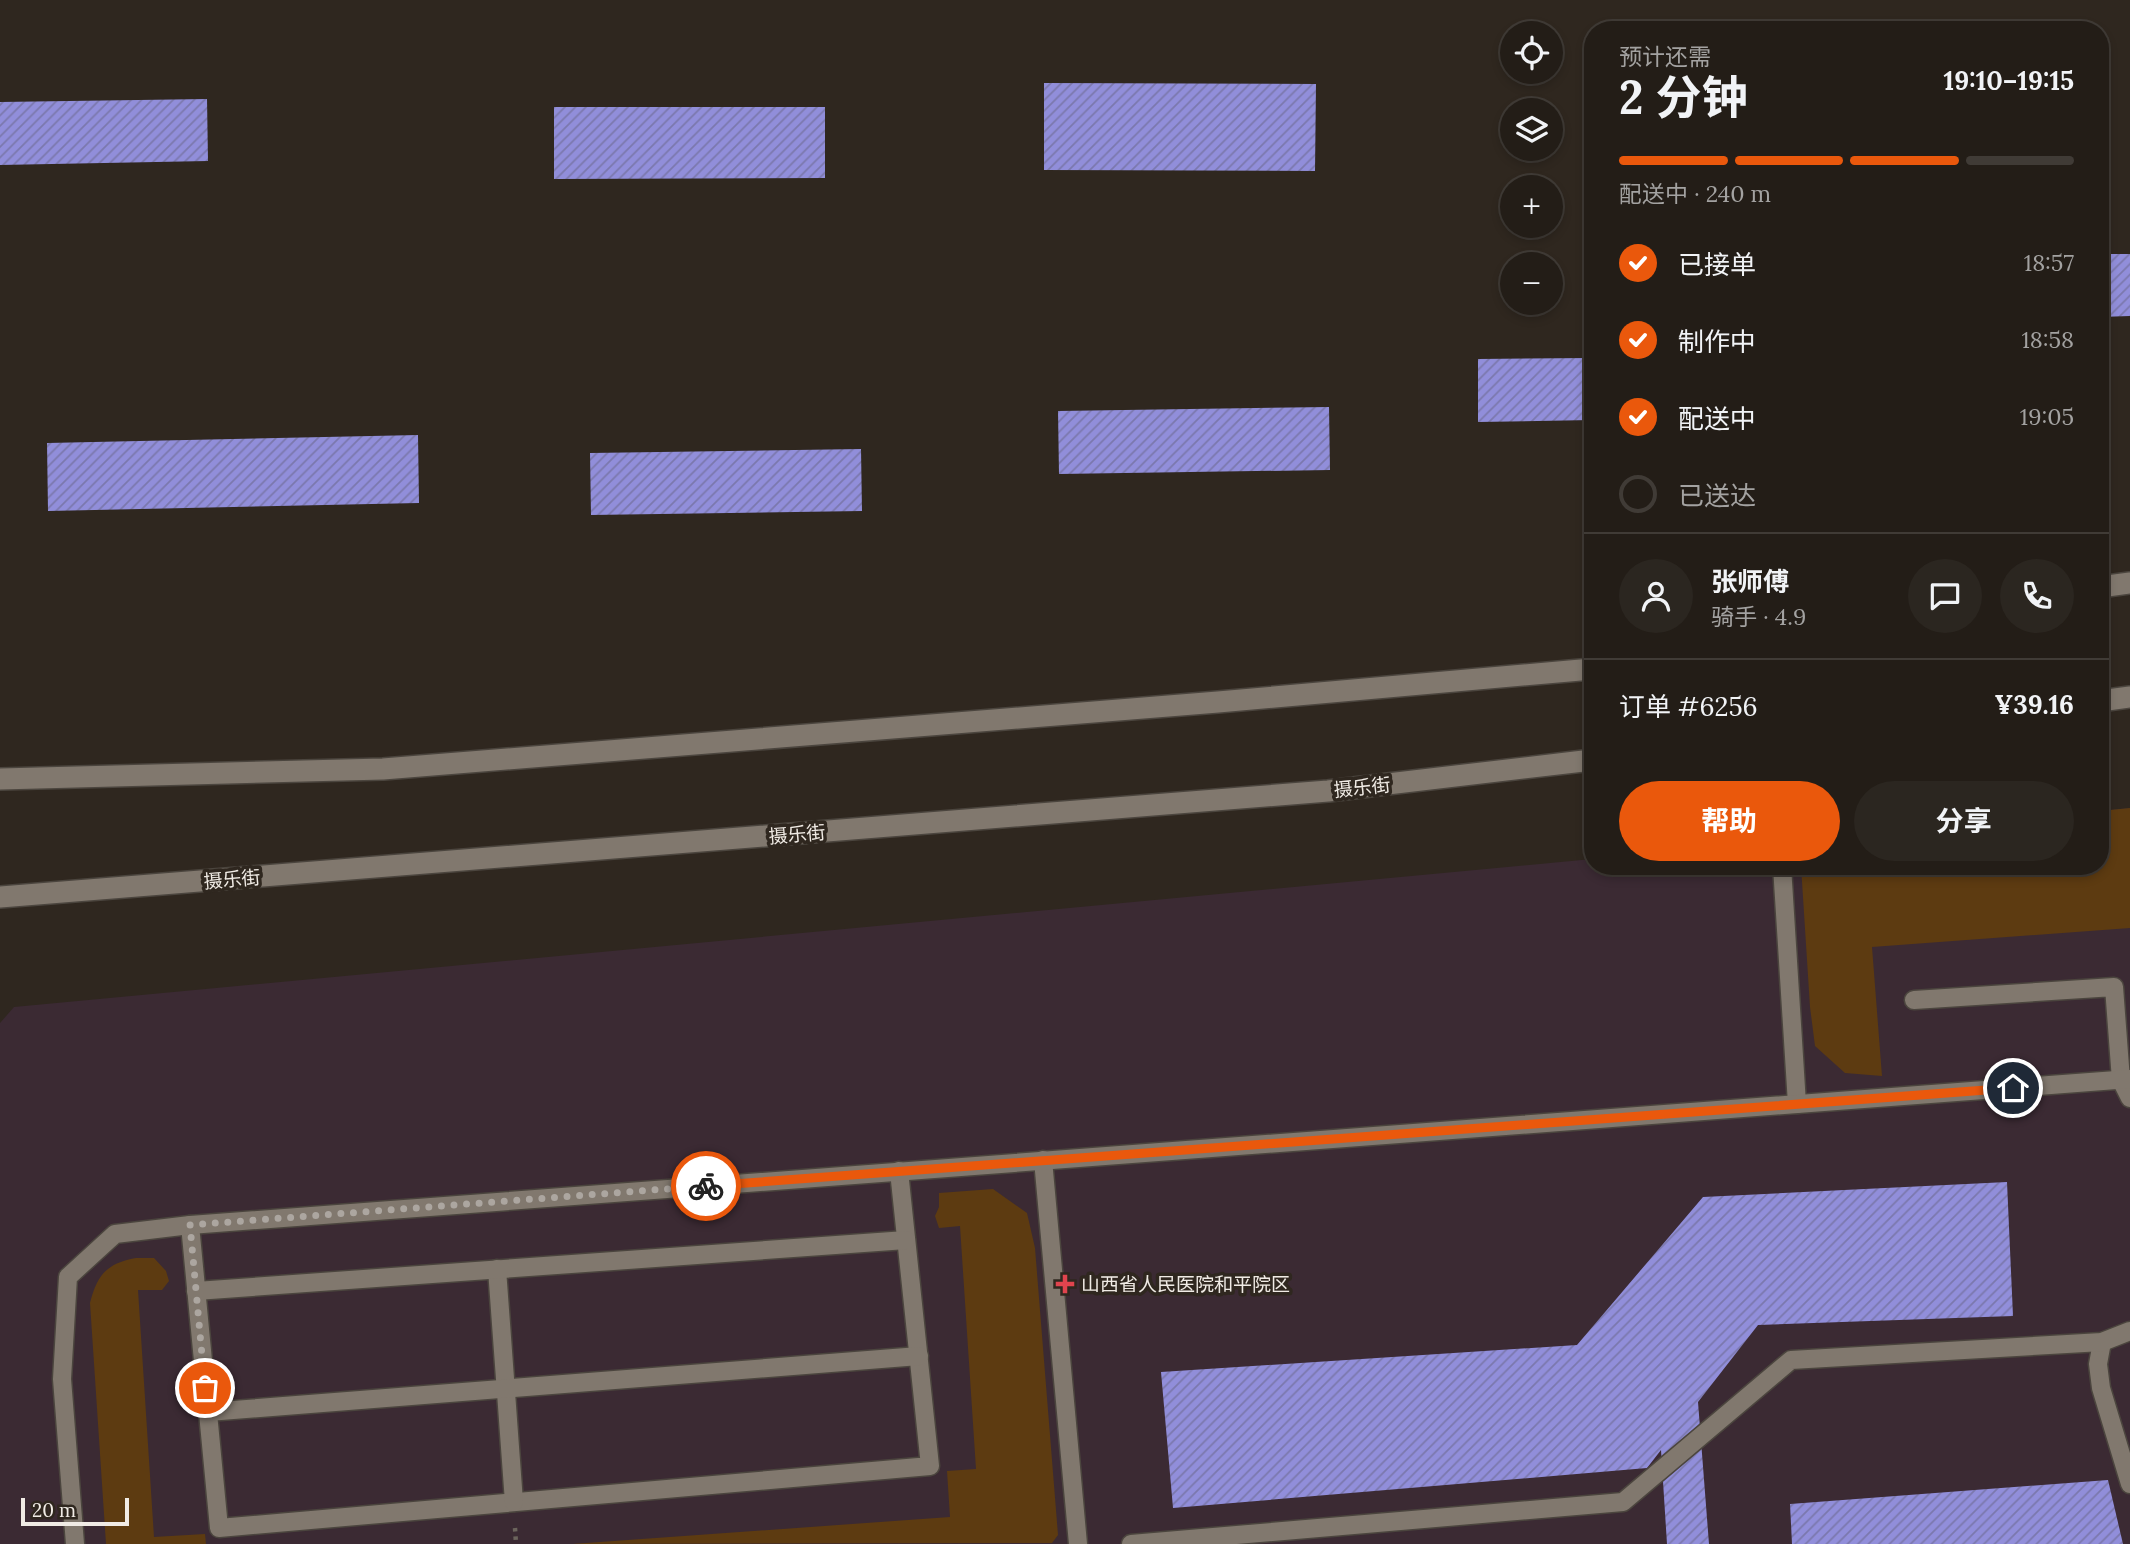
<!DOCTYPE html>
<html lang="zh">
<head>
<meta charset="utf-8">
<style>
  :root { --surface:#231d17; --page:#2b2620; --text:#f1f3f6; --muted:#a3a2a1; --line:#403b36; --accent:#ea580c }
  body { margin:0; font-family:Lora,"Noto Sans SC",serif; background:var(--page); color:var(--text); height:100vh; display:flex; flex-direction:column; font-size:26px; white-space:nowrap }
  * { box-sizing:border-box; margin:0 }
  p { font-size:23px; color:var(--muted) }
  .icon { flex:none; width:38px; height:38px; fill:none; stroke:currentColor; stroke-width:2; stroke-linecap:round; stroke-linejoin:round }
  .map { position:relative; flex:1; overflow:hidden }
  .drawer { position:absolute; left:1584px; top:21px; width:525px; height:854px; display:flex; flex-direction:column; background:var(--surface); border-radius:28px; box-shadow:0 4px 10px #0003,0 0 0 2px var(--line) }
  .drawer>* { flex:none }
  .fabs { position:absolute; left:1500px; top:21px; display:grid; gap:14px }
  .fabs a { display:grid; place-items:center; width:63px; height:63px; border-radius:50%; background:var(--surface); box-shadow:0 4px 10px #0003,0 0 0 2px var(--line); font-size:35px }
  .scale { position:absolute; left:21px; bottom:18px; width:108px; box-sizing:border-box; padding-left:7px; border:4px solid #f0ebe5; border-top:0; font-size:19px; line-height:24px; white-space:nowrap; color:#f0ebe5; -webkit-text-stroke:5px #2f271f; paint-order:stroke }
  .pin { position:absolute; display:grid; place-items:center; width:60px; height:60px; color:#fff; margin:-30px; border:4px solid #fff; border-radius:50%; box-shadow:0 2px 7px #0007 }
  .courier { position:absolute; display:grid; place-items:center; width:70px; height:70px; margin:-35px; border:5px solid #ea580c; border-radius:50%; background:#fff; color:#222; box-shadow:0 2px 9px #0007 }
  .overview em { font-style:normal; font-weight:700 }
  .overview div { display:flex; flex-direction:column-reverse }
  .overview { display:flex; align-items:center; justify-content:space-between; height:119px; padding:0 35px }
  h1 { font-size:46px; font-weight:700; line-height:52px }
  .bar { display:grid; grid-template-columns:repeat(4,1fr); gap:10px 7px; align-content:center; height:84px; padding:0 35px }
  .bar i { height:9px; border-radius:5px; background:var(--line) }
  .bar .active { background:var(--accent) }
  .bar p { grid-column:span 4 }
  .line { display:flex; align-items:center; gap:18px; padding:0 35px; border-top:2px solid var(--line) }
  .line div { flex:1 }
  .round { display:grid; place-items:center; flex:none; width:74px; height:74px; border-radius:37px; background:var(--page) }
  ol { padding:0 35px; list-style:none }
  li { display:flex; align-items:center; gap:21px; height:77px }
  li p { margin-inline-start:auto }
  li .icon { padding:7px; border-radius:50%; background:var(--accent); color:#fff; stroke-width:4 }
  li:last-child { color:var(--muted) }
  li i { width:38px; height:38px; border:4px solid var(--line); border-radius:50% }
  .action { display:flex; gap:14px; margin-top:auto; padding:14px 35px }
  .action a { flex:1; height:80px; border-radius:42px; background:var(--accent); color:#fff; font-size:28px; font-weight:700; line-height:80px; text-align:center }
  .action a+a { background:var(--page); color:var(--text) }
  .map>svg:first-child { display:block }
  .medical { fill:#3b2a33 }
  .green { fill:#5d3b11 }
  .building { fill:url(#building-hatch) }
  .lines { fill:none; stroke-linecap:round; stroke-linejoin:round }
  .lane-casing { stroke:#4b453e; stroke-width:21 }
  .secondary-casing { stroke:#4b453e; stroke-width:24 }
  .path { stroke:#6b645c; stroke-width:4.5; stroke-dasharray:3.5 5; stroke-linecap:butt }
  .lane { stroke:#81786e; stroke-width:18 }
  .secondary { stroke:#81786e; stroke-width:21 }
  .done { stroke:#aca6a0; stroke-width:7; stroke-dasharray:0 12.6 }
  .route { stroke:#ea580c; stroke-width:9 }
  .health-dot { fill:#e0444e; stroke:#2f271f; stroke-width:2.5 }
  .labels { text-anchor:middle; stroke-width:7; stroke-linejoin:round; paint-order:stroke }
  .street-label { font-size:19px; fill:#f0ebe5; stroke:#2f271f }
  .poi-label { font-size:19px; fill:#f0ebe5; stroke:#2f271f; text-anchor:start }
</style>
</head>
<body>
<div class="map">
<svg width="2130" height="1544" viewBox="0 0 2130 1544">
  <defs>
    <pattern id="building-hatch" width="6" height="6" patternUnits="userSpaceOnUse" patternTransform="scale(1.75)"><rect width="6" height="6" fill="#918eda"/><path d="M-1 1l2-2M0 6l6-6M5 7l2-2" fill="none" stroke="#7b78ad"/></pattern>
  </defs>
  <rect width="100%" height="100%" fill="#2f271f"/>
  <path class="medical" d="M2130 808V1544H0V1023L14 1007 1592 859V866H2100V811Z"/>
  <g class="green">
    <path d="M2130 808V928L1872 947 1882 1076 1845 1073 1815 1046 1810 1007 1801 866H2100V811Z"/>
    <path d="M993 1189 1027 1213 1035 1248 1058 1535 1052 1543 572 1544 950 1517 947 1471 976 1469 960 1226 939 1228 935 1216 939 1207V1193Z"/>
    <path d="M136 1258H154L166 1271 169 1281 162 1290H138L154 1537 205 1534 206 1544H106L90 1303C97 1275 107 1263 136 1258Z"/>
  </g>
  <g class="building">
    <path d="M1044 83 1316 84 1315 171 1044 170Z"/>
    <path d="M207 99 208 161 0 165V102Z"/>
    <path d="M554 107H825V178L554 179Z"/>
    <path d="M2100 254H2130V316L2100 317Z"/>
    <path d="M1592 358V420L1478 422V359Z"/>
    <path d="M1329 407 1330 470 1059 474 1058 411Z"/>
    <path d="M418 435 419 503 48 511 47 443Z"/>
    <path d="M861 449 862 511 591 515 590 453Z"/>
    <path d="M2007 1182 2013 1316 1758 1325 1698 1402 1709 1544H1667L1661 1450 1647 1468 1173 1508 1161 1372 1577 1345 1703 1197Z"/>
    <path d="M2108 1480 2123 1544H1792L1790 1504Z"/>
  </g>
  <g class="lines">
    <defs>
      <g id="lane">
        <path d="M1782 866 1797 1104"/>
        <path d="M1914 1000 2114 987 2121 1080 2130 1098"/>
        <path d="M1043 1160 1078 1544"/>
        <path d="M190 1225 219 1528 930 1466 899 1171"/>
        <path d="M497 1269 514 1502"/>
        <path d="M196 1291 906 1240"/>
        <path d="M2102 1342 2098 1364 2101 1388 2130 1484"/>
        <path d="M208 1412 919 1356"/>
        <path d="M75 1544 62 1379 68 1277 115 1234 190 1225 2130 1079"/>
        <path d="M1131 1544 1623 1502 1791 1360 2102 1342 2130 1331"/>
      </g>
      <g id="secondary">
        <path d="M2100 587 2130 583"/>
        <path d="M2100 701 2130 697"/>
        <path d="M0 779 383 769 1218 702 1592 669"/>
        <path d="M0 897 1328 791 1592 760"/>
      </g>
    </defs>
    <use href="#lane" class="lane-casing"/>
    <use href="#secondary" class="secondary-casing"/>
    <path class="path" d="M515 1528 516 1544"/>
    <use href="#lane" class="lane"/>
    <use href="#secondary" class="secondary"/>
  </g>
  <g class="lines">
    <path class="done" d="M205 1388 190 1225 706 1186"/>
    <path class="route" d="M706 1186 2013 1088"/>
  </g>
  <path class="health-dot" d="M1061.5 1273.5h7v7h7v7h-7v7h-7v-7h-7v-7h7z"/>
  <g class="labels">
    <g class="street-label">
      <text transform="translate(1362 787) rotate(-6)" y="7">摄乐街</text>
      <text transform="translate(797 834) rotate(-5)" y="7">摄乐街</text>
      <text transform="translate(232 879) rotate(-5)" y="7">摄乐街</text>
    </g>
    <g class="poi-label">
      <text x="1081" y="1291">山西省人民医院和平院区</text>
    </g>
  </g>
</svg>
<div class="fabs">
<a><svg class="icon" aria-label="locate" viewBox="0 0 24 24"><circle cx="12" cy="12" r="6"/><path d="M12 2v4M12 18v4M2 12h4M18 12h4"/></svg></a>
<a><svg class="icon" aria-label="layers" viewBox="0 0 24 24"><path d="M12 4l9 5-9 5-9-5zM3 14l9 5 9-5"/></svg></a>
<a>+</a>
<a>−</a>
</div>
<div class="scale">20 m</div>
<div class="pin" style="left:205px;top:1388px;background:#ea580c"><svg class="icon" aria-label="bag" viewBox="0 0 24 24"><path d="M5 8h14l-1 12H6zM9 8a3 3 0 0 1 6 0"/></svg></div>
<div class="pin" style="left:2013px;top:1088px;background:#1f2937"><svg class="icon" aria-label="home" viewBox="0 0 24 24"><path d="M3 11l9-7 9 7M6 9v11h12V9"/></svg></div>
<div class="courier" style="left:706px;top:1186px"><svg class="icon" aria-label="bike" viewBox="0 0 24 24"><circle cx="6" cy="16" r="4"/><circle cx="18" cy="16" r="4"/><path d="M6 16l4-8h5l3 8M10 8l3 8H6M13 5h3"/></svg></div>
<section class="drawer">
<div class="overview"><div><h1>2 分钟</h1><p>预计还需</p></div><em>19:10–19:15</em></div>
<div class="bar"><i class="active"></i><i class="active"></i><i class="active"></i><i></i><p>配送中 · 240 m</p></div>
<ol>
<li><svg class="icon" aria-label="check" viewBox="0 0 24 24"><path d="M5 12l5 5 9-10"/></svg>已接单<p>18:57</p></li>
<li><svg class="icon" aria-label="check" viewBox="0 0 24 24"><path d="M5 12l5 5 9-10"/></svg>制作中<p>18:58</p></li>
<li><svg class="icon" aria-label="check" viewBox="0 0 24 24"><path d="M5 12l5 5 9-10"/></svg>配送中<p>19:05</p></li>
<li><i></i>已送达</li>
</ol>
<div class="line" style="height:126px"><a class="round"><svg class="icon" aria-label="person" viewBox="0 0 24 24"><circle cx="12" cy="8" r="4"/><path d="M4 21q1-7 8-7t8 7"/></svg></a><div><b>张师傅</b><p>骑手 · 4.9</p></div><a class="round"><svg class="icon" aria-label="chat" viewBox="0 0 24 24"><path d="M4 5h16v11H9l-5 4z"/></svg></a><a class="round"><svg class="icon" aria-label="phone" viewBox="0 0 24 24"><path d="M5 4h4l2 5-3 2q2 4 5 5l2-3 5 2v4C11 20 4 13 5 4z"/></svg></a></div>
<div class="line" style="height:91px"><div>订单 #6256</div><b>¥39.16</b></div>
<div class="action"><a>帮助</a><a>分享</a></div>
</section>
</div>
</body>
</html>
